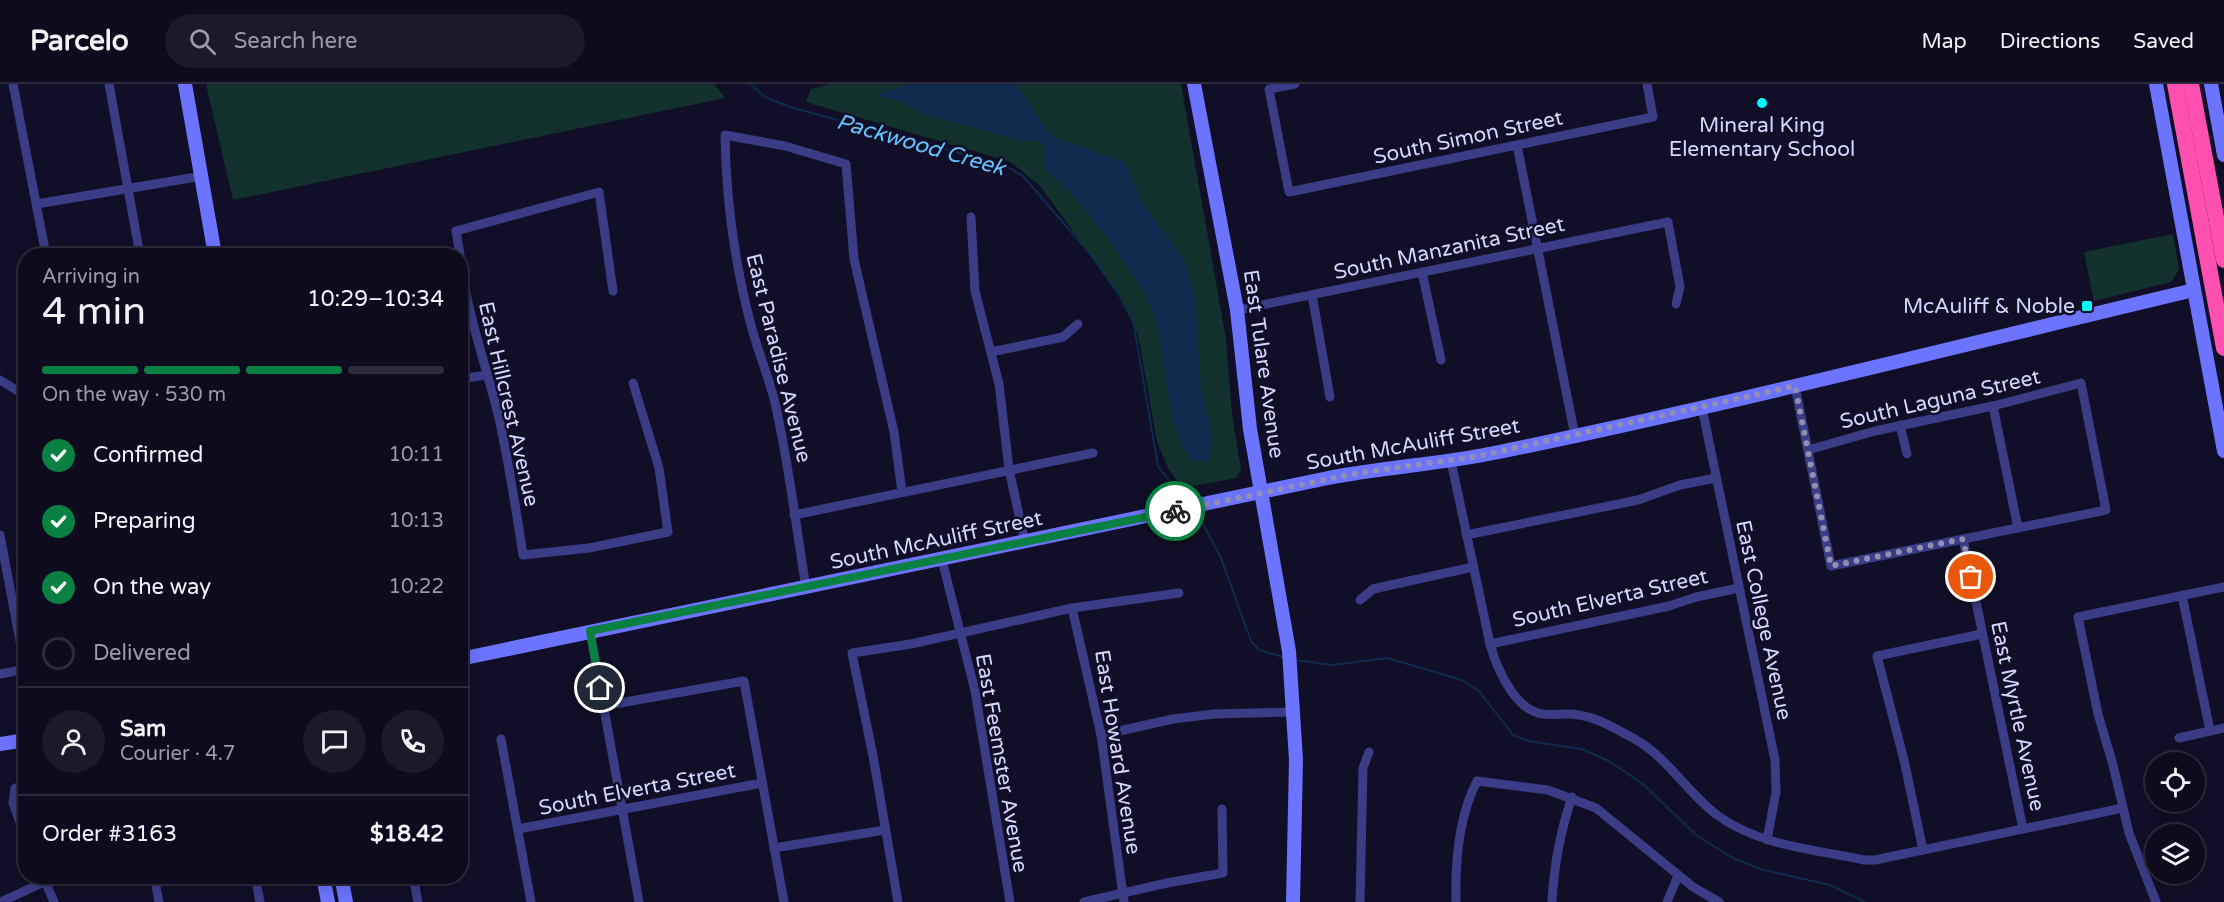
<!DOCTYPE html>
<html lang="en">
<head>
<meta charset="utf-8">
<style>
  :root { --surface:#0d0b1d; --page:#1b192a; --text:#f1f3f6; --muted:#9a9ba4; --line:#2d2b3b; --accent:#0b8043 }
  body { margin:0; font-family:"Varela Round",sans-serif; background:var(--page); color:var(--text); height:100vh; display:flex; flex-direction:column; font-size:22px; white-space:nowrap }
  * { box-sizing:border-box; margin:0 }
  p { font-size:20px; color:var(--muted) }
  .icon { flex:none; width:33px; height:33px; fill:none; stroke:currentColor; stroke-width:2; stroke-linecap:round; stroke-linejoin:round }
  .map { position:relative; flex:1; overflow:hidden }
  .sheet { position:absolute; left:18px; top:164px; width:450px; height:636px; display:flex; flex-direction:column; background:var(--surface); border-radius:24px; box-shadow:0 3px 15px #0003,0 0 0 2px var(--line) }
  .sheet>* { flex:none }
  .controls { position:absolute; left:2145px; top:668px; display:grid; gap:12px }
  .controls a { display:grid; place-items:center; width:60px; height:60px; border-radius:50%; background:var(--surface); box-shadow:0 3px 15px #0003,0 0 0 2px var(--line); font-size:30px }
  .pin { position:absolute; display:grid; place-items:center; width:51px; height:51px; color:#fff; margin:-26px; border:3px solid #fff; border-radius:50%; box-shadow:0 2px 6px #0007 }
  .courier { position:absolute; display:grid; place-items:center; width:60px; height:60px; margin:-30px; border:4px solid #0b8043; border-radius:50%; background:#fff; color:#222; box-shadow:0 2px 8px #0007 }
  .summary em { font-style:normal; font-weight:600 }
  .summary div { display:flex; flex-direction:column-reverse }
  .summary { display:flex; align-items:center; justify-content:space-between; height:102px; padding:0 24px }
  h1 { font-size:39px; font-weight:600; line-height:45px }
  .bar { display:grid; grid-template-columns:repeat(4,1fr); gap:9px 6px; align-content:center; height:72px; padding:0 24px }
  .bar i { height:8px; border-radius:4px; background:var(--line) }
  .bar .on { background:var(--accent) }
  .bar p { grid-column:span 4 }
  .line { display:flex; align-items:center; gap:15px; padding:0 24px; border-top:2px solid var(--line) }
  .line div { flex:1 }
  .round { display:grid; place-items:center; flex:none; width:63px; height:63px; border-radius:32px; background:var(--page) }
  ol { padding:0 24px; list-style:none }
  li { display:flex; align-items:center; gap:18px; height:66px }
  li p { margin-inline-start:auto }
  li .icon { padding:6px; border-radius:50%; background:var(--accent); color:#fff; stroke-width:4 }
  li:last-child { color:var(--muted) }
  li i { width:33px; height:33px; border:3px solid var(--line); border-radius:50% }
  header { display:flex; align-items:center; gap:36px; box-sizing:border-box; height:84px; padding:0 30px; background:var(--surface); border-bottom:2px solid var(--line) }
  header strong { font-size:28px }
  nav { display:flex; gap:33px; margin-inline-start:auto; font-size:21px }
  .search { width:420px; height:54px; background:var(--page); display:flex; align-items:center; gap:15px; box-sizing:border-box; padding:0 21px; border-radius:33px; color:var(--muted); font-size:22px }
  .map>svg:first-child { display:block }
  .green { fill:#12312d }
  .water { fill:#0e2a4c }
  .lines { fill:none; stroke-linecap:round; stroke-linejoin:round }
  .stream { stroke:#0e2a4c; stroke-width:2 }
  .street { stroke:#3a3d86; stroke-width:9 }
  .secondary { stroke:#6c74ff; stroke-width:14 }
  .highway { stroke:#ff50b2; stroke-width:16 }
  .done { stroke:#9190b3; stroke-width:6; stroke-dasharray:0 10.8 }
  .route { stroke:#0b8043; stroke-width:8 }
  .poi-dot { fill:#01faff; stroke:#110f27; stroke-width:2 }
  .labels { text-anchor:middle; stroke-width:5; stroke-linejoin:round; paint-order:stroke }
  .poi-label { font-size:21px; fill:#d6d5ff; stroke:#110f27 }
  .street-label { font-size:21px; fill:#d6d5ff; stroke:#110f27 }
  .water-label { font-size:22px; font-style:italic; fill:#63c3ff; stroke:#110f27 }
</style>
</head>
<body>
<header>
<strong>Parcelo</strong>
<div class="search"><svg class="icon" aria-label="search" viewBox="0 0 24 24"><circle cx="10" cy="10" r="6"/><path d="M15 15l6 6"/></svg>Search here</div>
<nav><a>Map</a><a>Directions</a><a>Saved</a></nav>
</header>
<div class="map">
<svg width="2224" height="818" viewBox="0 0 2224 818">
  <rect width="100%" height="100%" fill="#110f27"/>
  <g class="green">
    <path d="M206 0H714L725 14 233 116Z"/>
    <path d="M830 0H1181L1226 255 1232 330 1241 386 1236 394 1182 404 1168 384 1157 358 1138 250 1114 203 1040 102 1011 78 806 18 811 5Z"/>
    <path d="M2173 150 2179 185 2171 198 2094 217 2084 168Z"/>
  </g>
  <path class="water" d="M908 0H1017L1044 43 1055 54 1123 77C1131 90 1135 105 1143 119 1156 143 1179 160 1188 187 1201 224 1196 264 1201 302 1204 327 1219 354 1207 378L1191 376C1158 329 1173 256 1141 203 1120 169 1096 138 1070 108 1063 100 1052 95 1047 86 1042 79 1044 73 1046 64L1038 57 1019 56 917 28 904 18 881 13 879 10Z"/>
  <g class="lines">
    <g class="stream">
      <path d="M751 0 765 13 790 23 1006 82 1023 92 1091 171 1132 230 1158 382 1178 408"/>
      <path d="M1202 438 1221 474 1251 557 1259 566 1283 573"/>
      <path d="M1295 576 1333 581 1387 574 1462 596 1479 607 1513 651 1528 657 1582 665 1609 677 1643 700 1696 751 1731 773 1760 785 1830 801 1865 818"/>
    </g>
    <g class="street">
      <path d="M13 0 46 171"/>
      <path d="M109 0 140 171"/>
      <path d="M1295 0 1269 5 1289 108 1653 33 1647 0"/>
      <path d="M1517 61 1575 352"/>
      <path d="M37 120 202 92"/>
      <path d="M971 133 975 207 999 300 1009 385 1025 459"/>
      <path d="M460 171 456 147 599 108 613 207"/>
      <path d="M460 177C468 231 486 282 499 334 509 380 516 425 523 471L589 464 668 448 659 384 633 299"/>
      <path d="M1422 188 1441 276"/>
      <path d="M1312 211 1330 313"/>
      <path d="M1237 226 1668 138 1680 203 1676 220"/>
      <path d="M991 268 1063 253 1078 240"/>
      <path d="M460 295 486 291"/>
      <path d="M0 296 26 312"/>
      <path d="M1795 302 1831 482 2106 426 2081 299 1993 322 1875 347 1808 366"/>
      <path d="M1993 322 2018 444"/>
      <path d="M1702 324 1775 676 1776 708 1767 756"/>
      <path d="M1900 341 1907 370"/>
      <path d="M1451 377 1490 560C1496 582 1513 622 1538 629 1551 633 1565 628 1579 631 1598 634 1616 645 1633 654 1668 673 1686 708 1717 731 1759 762 1814 765 1864 776H1875L2123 724"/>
      <path d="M794 431 1093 369"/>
      <path d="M0 451 26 589"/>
      <path d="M1466 451 1638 416 1680 401 1716 394"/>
      <path d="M1963 455 2023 745"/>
      <path d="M942 476 975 607 1010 818"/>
      <path d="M806 504C796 442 789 380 775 319 769 294 759 270 752 245 735 182 726 117 725 51L785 62 846 80 854 175 894 348 902 408"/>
      <path d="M2182 511 2210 647"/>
      <path d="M1360 516 1373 505 1473 483"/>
      <path d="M1072 524 1101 651 1124 818"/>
      <path d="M590 547 639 818"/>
      <path d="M1490 560 1669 522 1696 513 1739 504"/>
      <path d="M0 590 26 585"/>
      <path d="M603 622 744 597 784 818"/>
      <path d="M1101 651 1173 635 1214 630 1294 628"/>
      <path d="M2179 654 2224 644"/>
      <path d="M501 655 531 818"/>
      <path d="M15 704 13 719 26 755"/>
      <path d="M518 745 762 699"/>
      <path d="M774 764 885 746"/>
      <path d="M1923 766 1904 676 1877 572 1982 550"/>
      <path d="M43 792 54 818"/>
      <path d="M154 792 159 818"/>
      <path d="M255 792 260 818"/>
      <path d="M413 792 418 818"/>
      <path d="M1 818 46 797"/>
      <path d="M898 818 873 672 852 569 911 560 1072 524 1179 509"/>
      <path d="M1084 818 1167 799 1223 789 1222 725"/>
      <path d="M1360 818 1363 684 1369 668"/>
      <path d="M1456 818C1455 779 1459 732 1477 697L1548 706 1596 724 1693 803 1719 818"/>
      <path d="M1552 818C1554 780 1560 748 1572 713"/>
      <path d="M1667 818 1678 792"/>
      <path d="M2156 818 2129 749 2113 681 2098 630 2078 533 2224 503"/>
    </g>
    <g class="secondary">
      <path d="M185 0 215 171"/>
      <path d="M1194 0 1237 226 1250 345 1289 567 1296 676 1293 818"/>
      <path d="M2156 0 2224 367"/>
      <path d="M2211 0 2224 71"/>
      <path d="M460 575 1328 394C1385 383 1442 380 1499 368 1732 320 1962 261 2194 206"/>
      <path d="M0 660 26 656"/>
      <path d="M323 792 328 818"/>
      <path d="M341 792 346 818"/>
    </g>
    <g class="highway">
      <path d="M2175 0 2224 264"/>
      <path d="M2191 0 2224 176"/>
    </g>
  </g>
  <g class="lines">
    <path class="done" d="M1175 427 1358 389 1479 372 1795 302 1831 482 1963 455 1971 493"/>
    <path class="route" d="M600 604 590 547 1175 427"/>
  </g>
  <g class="poi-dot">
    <circle cx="1762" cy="19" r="6"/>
    <rect x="2081" y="216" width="12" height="12" rx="3"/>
  </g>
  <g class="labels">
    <g class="poi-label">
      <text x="1762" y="48">Mineral King<tspan x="1762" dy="24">Elementary School</tspan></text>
      <text x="2075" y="229" text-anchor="end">McAuliff &amp; Noble</text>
    </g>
    <g class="street-label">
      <text transform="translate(1468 53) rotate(-12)" y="7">South Simon Street</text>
      <text transform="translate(1449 164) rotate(-12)" y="7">South Manzanita Street</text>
      <text transform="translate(779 274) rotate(76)" y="7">East Paradise Avenue</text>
      <text transform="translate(1264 280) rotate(82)" y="7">East Tulare Avenue</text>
      <text transform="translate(1940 315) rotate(-13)" y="7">South Laguna Street</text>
      <text transform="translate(509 320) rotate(77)" y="7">East Hillcrest Avenue</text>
      <text transform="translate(1413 360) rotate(-10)" y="7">South McAuliff Street</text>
      <text transform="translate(936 456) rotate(-12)" y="7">South McAuliff Street</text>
      <text transform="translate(1610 514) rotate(-13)" y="7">South Elverta Street</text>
      <text transform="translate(1764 536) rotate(78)" y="7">East College Avenue</text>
      <text transform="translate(2018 632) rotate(78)" y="7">East Myrtle Avenue</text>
      <text transform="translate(1118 668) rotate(81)" y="7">East Howard Avenue</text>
      <text transform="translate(1002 679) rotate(80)" y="7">East Feemster Avenue</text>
      <text transform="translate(637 705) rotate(-11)" y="7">South Elverta Street</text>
    </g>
    <g class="water-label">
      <text transform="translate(921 60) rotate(16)" y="8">Packwood Creek</text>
    </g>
  </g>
</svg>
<div class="controls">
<a><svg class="icon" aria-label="locate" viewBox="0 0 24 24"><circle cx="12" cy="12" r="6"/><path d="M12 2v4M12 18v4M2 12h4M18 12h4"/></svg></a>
<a><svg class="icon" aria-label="layers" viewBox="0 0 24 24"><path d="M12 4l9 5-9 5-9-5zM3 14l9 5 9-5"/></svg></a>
</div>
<div class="pin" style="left:1971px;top:493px;background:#ea580c"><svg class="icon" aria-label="bag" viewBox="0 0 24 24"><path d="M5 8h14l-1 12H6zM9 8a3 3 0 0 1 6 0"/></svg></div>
<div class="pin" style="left:600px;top:604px;background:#1f2937"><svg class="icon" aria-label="home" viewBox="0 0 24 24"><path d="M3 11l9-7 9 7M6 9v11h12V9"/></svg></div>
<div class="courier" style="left:1175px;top:427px"><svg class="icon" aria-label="bike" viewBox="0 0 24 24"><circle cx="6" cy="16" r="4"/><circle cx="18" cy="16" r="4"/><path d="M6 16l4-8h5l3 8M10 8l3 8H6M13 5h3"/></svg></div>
<section class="sheet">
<div class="summary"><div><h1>4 min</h1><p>Arriving in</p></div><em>10:29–10:34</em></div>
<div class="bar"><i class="on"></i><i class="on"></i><i class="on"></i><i></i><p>On the way · 530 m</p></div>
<ol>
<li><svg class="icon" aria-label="check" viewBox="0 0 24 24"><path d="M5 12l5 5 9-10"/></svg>Confirmed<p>10:11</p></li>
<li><svg class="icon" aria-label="check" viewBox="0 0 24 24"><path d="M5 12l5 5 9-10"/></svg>Preparing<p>10:13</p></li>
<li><svg class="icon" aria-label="check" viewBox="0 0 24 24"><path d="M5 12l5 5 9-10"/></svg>On the way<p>10:22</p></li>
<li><i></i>Delivered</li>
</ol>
<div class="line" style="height:108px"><a class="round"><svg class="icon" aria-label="person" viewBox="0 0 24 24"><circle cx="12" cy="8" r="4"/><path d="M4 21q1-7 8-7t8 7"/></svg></a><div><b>Sam</b><p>Courier · 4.7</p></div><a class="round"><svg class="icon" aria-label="chat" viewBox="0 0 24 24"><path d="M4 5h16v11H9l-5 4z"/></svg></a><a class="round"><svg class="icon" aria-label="phone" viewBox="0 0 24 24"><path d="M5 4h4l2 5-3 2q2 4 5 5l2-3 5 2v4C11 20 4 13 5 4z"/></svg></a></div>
<div class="line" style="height:78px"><div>Order #3163</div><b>$18.42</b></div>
</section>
</div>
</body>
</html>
